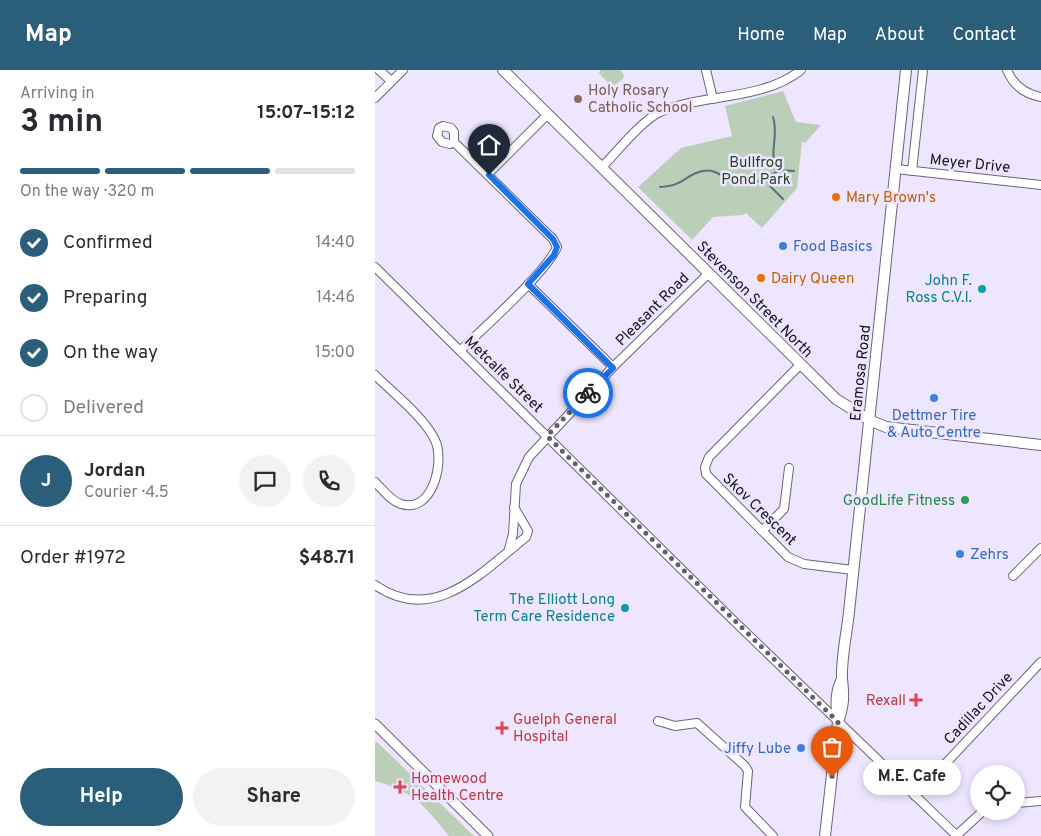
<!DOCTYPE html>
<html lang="en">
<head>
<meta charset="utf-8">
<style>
  :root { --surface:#fff; --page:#f2f2f3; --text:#2b2b33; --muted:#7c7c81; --line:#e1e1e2; --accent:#2b5e7b }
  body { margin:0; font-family:Overpass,sans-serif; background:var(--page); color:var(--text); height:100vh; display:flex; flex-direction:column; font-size:19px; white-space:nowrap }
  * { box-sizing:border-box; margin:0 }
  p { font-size:16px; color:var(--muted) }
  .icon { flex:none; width:28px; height:28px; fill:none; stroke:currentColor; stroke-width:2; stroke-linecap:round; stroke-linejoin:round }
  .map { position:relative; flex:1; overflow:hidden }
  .side { display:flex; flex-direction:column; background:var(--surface); width:375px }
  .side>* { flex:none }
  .buttons { position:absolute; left:595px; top:695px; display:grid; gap:10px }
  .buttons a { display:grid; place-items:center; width:55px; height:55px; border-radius:50%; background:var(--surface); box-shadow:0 2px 8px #0003; font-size:25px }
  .pin { position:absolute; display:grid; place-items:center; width:42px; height:42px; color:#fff; margin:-51px -21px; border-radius:50% 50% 50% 0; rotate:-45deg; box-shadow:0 0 5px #0007 }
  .pin .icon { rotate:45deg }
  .courier { position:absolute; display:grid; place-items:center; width:50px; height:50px; margin:-25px; border:4px solid #1a73e8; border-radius:50%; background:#fff; color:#222; box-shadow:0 1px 6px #0007 }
  .bubble { position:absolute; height:35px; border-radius:18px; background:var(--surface); box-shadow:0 2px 8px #0003; font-size:16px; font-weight:700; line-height:35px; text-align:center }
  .head em { font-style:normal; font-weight:700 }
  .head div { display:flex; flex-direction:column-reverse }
  .head { display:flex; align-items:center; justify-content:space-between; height:85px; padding:0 20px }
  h1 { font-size:32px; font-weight:700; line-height:38px }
  .bar { display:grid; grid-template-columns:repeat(4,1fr); gap:8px 5px; align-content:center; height:60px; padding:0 20px }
  .bar i { height:6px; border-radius:4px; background:var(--line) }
  .bar .active { background:var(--accent) }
  .bar p { grid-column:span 4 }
  .line { display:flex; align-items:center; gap:12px; padding:0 20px; border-top:1px solid var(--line) }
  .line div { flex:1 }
  .round { display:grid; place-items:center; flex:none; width:52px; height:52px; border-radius:26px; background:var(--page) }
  ol { padding:0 20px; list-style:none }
  li { display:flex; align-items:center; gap:15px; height:55px }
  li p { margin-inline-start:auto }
  li .icon { padding:5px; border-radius:50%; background:var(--accent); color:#fff; stroke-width:4 }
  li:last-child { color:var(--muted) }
  li i { width:28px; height:28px; border:2px solid var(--line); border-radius:50% }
  .button { display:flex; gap:10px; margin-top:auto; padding:10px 20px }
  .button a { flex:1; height:58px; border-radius:30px; background:var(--accent); color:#fff; font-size:20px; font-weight:700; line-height:58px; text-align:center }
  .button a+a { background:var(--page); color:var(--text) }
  header { display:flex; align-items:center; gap:30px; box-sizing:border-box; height:70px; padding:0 25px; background:var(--accent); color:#fff }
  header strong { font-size:24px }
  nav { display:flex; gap:28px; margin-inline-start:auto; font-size:18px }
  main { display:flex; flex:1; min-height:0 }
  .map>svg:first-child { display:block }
  .green { fill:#bbceb7 }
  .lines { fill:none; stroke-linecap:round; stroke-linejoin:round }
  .stream { stroke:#5b6d7e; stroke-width:2 }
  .minor-casing { stroke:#6b637d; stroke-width:10 }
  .tertiary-casing { stroke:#6b637d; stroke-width:11 }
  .secondary-casing { stroke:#6b637d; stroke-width:12 }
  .minor { stroke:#fff; stroke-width:8 }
  .tertiary { stroke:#fff; stroke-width:9 }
  .secondary { stroke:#fff; stroke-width:10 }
  .done { stroke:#635e6d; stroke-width:5; stroke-dasharray:0 9 }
  .route { stroke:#1a73e8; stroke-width:6 }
  .education-dot { fill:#8d6e63; stroke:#ede6fe; stroke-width:2 }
  .food-dot { fill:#e8710a; stroke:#ede6fe; stroke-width:2 }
  .shop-dot { fill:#3f7fe0; stroke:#ede6fe; stroke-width:2 }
  .culture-dot { fill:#0f9aa8; stroke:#ede6fe; stroke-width:2 }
  .leisure-dot { fill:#2e9e5b; stroke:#ede6fe; stroke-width:2 }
  .health-dot { fill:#e0444e; stroke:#ede6fe; stroke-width:2 }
  .labels { text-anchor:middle; stroke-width:5; stroke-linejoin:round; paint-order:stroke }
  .education-label { font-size:15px; fill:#785e54; stroke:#ede6fe; text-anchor:start }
  .park-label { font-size:15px; fill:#264520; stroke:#ede6fe }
  .street-label { font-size:15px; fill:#18151f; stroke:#ede6fe }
  .food-label { font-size:15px; fill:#c56008; stroke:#ede6fe; text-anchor:start }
  .shop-label { font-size:15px; fill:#366cbe; stroke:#ede6fe; text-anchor:start }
  .culture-label { font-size:15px; fill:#0d838f; stroke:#ede6fe; text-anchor:end }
  .leisure-label { font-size:15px; fill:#27864d; stroke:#ede6fe; text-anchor:end }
  .health-label { font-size:15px; fill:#be3a42; stroke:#ede6fe; text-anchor:start }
</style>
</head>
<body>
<header>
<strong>Map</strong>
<nav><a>Home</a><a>Map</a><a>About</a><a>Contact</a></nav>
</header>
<main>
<section class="side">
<div class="head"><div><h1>3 min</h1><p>Arriving in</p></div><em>15:07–15:12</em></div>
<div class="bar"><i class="active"></i><i class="active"></i><i class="active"></i><i></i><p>On the way · 320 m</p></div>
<ol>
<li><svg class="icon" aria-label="check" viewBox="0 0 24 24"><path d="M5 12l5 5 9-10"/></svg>Confirmed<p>14:40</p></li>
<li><svg class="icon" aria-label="check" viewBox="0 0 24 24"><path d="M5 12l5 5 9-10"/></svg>Preparing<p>14:46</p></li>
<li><svg class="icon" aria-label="check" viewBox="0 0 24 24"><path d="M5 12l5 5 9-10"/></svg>On the way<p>15:00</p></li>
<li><i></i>Delivered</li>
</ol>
<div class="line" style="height:90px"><b class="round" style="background:var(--accent);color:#fff">J</b><div><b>Jordan</b><p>Courier · 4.5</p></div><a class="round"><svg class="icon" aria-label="chat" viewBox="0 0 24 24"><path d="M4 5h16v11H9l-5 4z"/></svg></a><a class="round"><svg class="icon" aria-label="phone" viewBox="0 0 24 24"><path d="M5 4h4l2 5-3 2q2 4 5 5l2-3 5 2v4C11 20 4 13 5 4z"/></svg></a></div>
<div class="line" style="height:65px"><div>Order #1972</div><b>$48.71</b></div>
<div class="button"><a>Help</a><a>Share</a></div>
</section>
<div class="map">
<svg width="666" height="766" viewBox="0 0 666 766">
  <rect width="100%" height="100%" fill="#ede6fe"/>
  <g class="green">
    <path d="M225 0H245L249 5 248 9 237 17 224 3Z"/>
    <path d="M408 21 421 52 446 55 430 73 427 71 422 118 387 158 371 143 368 145 338 147 317 170 263 117 306 78 357 66 350 36Z"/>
    <path d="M2 672 99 766H74C49 735 39 722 0 711V673Z"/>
  </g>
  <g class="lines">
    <g class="stream">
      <path d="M398 47C404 65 394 82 401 100"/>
      <path d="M391 108 395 116 408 129"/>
      <path d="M285 117C310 116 310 104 328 101 344 98 352 113 367 114 388 116 394 97 419 101"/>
    </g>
    <defs>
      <g id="minor">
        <path d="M4 0 16 11"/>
        <path d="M331 0 338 29"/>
        <path d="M632 0C638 15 650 24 666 27"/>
        <path d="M0 28 28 0"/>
        <path d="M79 72 75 74 67 72 62 66 64 58 68 56 76 58 79 62V72L178 169 182 177C172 202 107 259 85 281"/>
        <path d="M227 97C242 82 266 51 285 42 329 23 387 31 426 0"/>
        <path d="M521 99 666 115"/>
        <path d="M537 101 548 0"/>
        <path d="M113 104 173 44"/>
        <path d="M0 197 358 550 582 766"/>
        <path d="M153 214 238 297"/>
        <path d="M425 295 334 387 330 397 331 404 413 487 429 494 478 500"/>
        <path d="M0 305C18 323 49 347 60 370 70 391 58 444 26 434 16 431 8 420 0 412"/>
        <path d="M387 461 409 439 414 398"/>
        <path d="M134 479 138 464 141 414 154 387 238 297 333 204"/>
        <path d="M638 506 666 478"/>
        <path d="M0 515C59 556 107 502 151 467L153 461 139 437"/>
        <path d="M283 651 300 656 322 653 370 696 373 701 370 737 398 766"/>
        <path d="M540 726 666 592"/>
        <path d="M641 733 666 731"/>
        <path d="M581 766 608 741"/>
      </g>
      <path id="tertiary" d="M0 654 113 766"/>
      <g id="secondary">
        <path d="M128 0 461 329 496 351 511 357 666 375"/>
        <path d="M463 651C461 636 460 622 467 609"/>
        <path d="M450 766 463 652C469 634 469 627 467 609 466 589 472 562 474 542L531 0"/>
      </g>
    </defs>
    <use href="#minor" class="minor-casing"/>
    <use href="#tertiary" class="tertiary-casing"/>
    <use href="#secondary" class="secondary-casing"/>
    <use href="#minor" class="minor"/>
    <use href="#tertiary" class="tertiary"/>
    <use href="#secondary" class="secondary"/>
  </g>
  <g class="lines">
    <path class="done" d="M213 323 172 366 463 652 457 707"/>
    <path class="route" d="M114 105 178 169 182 177 179 185 153 214 238 298 213 323"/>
  </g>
  <circle class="education-dot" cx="203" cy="29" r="5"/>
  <g class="food-dot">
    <circle cx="461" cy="127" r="5"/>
    <circle cx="386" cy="208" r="5"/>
  </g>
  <g class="shop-dot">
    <circle cx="408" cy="176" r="5"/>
    <circle cx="559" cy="328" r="5"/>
    <circle cx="585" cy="484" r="5"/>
    <circle cx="426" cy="678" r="5"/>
  </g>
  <g class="culture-dot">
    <circle cx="607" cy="219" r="5"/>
    <circle cx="250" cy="538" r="5"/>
  </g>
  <circle class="leisure-dot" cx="590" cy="430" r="5"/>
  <g class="health-dot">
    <path d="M538.5 622.5h5v5h5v5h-5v5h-5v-5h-5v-5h5z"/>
    <path d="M124.5 650.5h5v5h5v5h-5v5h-5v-5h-5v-5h5z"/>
    <path d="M22.5 709.5h5v5h5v5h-5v5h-5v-5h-5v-5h5z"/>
  </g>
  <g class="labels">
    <g class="education-label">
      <text x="213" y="25">Holy Rosary<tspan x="213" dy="17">Catholic School</tspan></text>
    </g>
    <g class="park-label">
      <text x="381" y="97">Bullfrog<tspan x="381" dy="17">Pond Park</tspan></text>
    </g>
    <g class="street-label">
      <text transform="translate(595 93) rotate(6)" y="5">Meyer Drive</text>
      <text transform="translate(380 229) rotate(45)" y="5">Stevenson Street North</text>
      <text transform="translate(277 239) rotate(-45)" y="5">Pleasant Road</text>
      <text transform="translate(485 303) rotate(-84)" y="5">Eramosa Road</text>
      <text transform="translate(129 304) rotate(44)" y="5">Metcalfe Street</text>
      <text transform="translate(385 439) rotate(44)" y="5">Skov Crescent</text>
      <text transform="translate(603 638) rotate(-47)" y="5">Cadillac Drive</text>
    </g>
    <g class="food-label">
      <text x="471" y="132">Mary Brown's</text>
      <text x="396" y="213">Dairy Queen</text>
    </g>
    <g class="shop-label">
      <text x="418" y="181">Food Basics</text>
      <text x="559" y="350" text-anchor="middle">Dettmer Tire<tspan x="559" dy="17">&amp; Auto Centre</tspan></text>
      <text x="595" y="489">Zehrs</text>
      <text x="416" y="683" text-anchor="end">Jiffy Lube</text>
    </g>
    <g class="culture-label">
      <text x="597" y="215">John F.<tspan x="597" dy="17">Ross C.V.I.</tspan></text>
      <text x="240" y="534">The Elliott Long<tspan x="240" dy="17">Term Care Residence</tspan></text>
    </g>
    <g class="leisure-label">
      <text x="580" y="435">GoodLife Fitness</text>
    </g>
    <g class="health-label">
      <text x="531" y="635" text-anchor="end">Rexall</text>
      <text x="138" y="654">Guelph General<tspan x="138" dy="17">Hospital</tspan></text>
      <text x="36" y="713">Homewood<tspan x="36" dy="17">Health Centre</tspan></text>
    </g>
  </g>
</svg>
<div class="buttons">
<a><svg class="icon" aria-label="locate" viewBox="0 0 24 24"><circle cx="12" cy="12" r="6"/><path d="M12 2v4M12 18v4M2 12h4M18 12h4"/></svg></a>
</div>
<div class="pin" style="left:457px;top:707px;background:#ea580c"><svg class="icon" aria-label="bag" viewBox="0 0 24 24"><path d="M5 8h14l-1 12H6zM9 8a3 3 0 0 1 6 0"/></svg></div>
<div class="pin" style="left:114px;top:105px;background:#1f2937"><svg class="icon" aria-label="home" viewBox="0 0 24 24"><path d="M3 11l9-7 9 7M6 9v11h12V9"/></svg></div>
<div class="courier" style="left:213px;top:323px"><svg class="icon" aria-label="bike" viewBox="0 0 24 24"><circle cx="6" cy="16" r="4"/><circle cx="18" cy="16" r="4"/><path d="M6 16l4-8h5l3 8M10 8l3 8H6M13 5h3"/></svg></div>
<div class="bubble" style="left:488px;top:690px;width:98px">M.E. Cafe</div>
</div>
</main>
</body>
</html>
